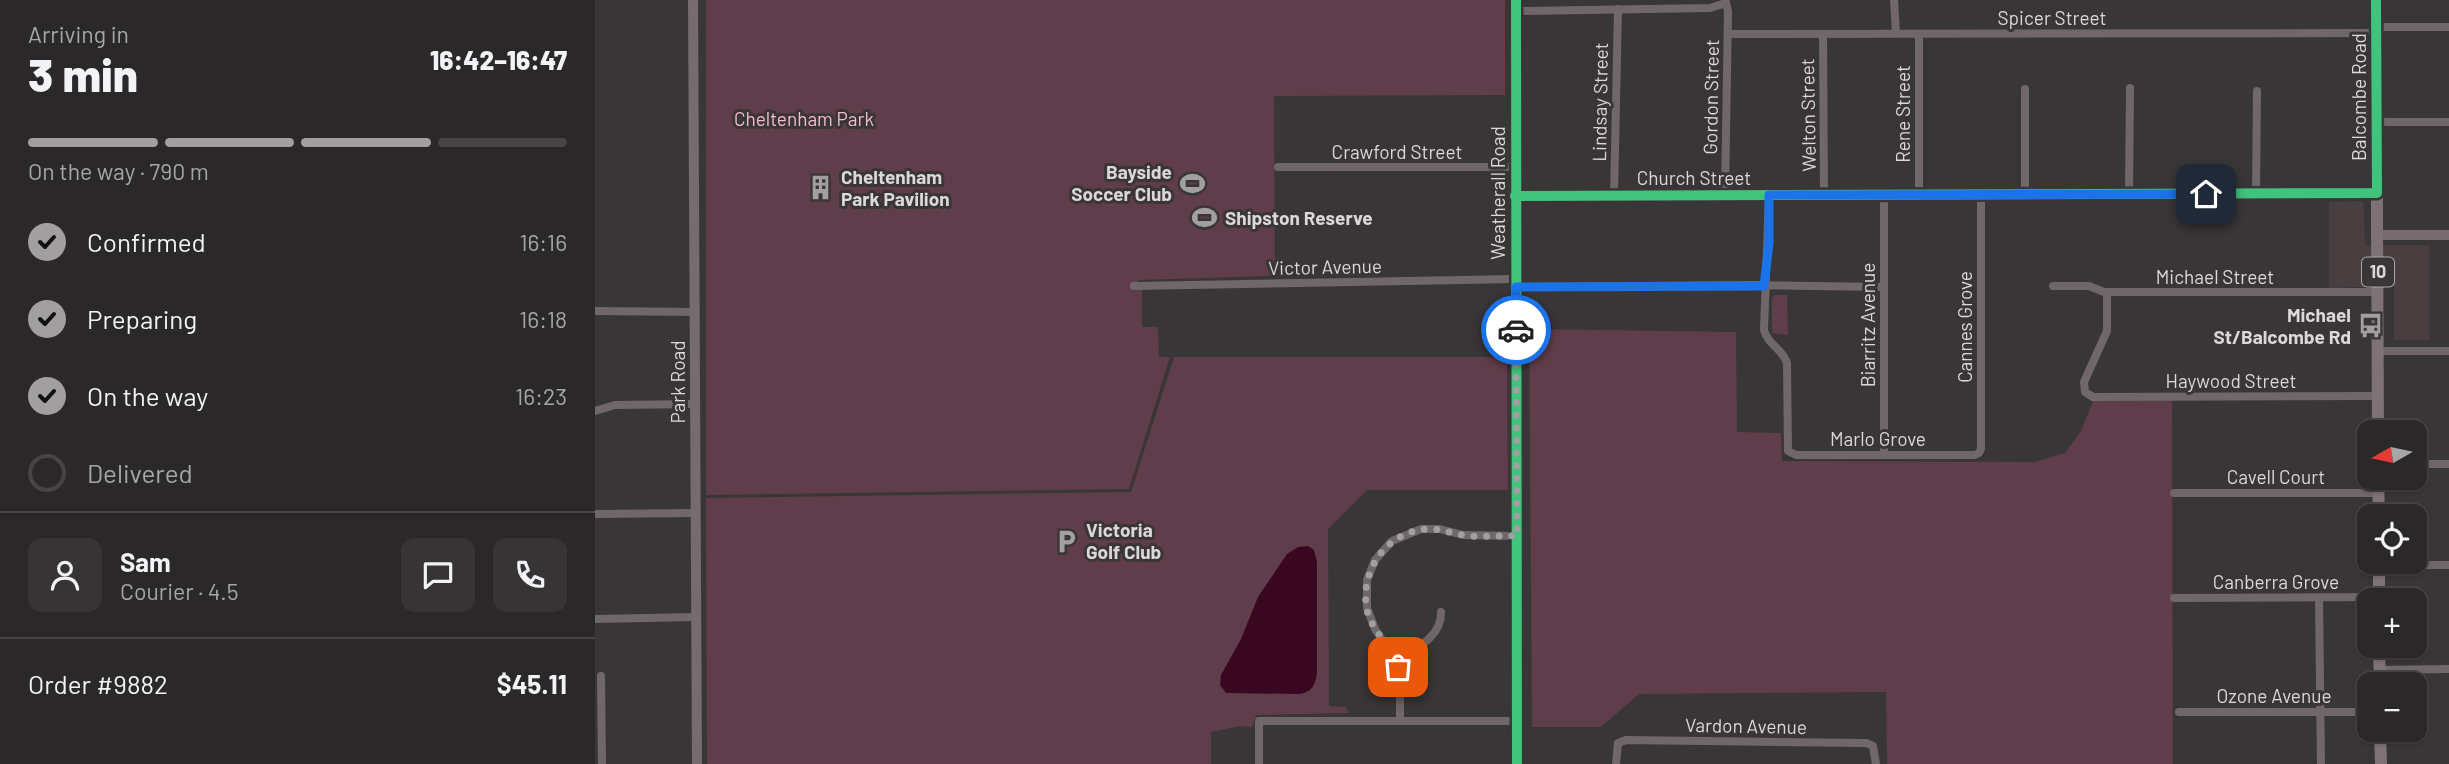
<!DOCTYPE html>
<html lang="en">
<head>
<meta charset="utf-8">
<style>
  :root { --surface:#2b2829; --page:#373435; --text:#f1f3f6; --muted:#a6a6a8; --line:#474446; --accent:#a29fa0 }
  body { margin:0; font-family:Barlow,sans-serif; background:var(--page); color:var(--text); height:100vh; display:flex; flex-direction:column; font-size:26px; white-space:nowrap }
  * { box-sizing:border-box; margin:0 }
  p { font-size:23px; color:var(--muted) }
  .icon { flex:none; width:38px; height:38px; fill:none; stroke:currentColor; stroke-width:2; stroke-linecap:round; stroke-linejoin:round }
  .map { position:relative; flex:1; overflow:hidden }
  .side { display:flex; flex-direction:column; background:var(--surface); width:595px }
  .side>* { flex:none }
  .needle { width:46px; rotate:261deg }
  .fabs { position:absolute; left:1762px; top:420px; display:grid; gap:14px }
  .fabs a { display:grid; place-items:center; width:70px; height:70px; border-radius:14px; background:var(--surface); box-shadow:0 2px 5px #0004,0 0 0 2px var(--line); font-size:35px }
  .pin { position:absolute; display:grid; place-items:center; width:60px; height:60px; color:#fff; margin:-30px; border-radius:14px; box-shadow:0 4px 10px #0006 }
  .courier { position:absolute; display:grid; place-items:center; width:70px; height:70px; margin:-35px; border:5px solid #1a73e8; border-radius:50%; background:#fff; color:#222; box-shadow:0 2px 9px #0007 }
  .summary em { font-style:normal; font-weight:800 }
  .summary div { display:flex; flex-direction:column-reverse }
  .summary { display:flex; align-items:center; justify-content:space-between; height:119px; padding:0 28px }
  h1 { font-size:46px; font-weight:800; line-height:52px }
  .bar { display:grid; grid-template-columns:repeat(4,1fr); gap:10px 7px; align-content:center; height:84px; padding:0 28px }
  .bar i { height:9px; border-radius:5px; background:var(--line) }
  .bar .active { background:var(--accent) }
  .bar p { grid-column:span 4 }
  .line { display:flex; align-items:center; gap:18px; padding:0 28px; border-top:2px solid var(--line) }
  .line div { flex:1 }
  .round { display:grid; place-items:center; flex:none; width:74px; height:74px; border-radius:14px; background:var(--page) }
  ol { padding:0 28px; list-style:none }
  li { display:flex; align-items:center; gap:21px; height:77px }
  li p { margin-inline-start:auto }
  li .icon { padding:7px; border-radius:50%; background:var(--accent); color:#111; stroke-width:4 }
  li:last-child { color:var(--muted) }
  li i { width:38px; height:38px; border:4px solid var(--line); border-radius:50% }
  main { display:flex; flex:1; min-height:0 }
  .map>svg:first-child { display:block }
  .built { fill:#493f41 }
  .green { fill:#603d4a }
  .water { fill:#390720 }
  .lines { fill:none; stroke-linecap:round; stroke-linejoin:round }
  .street { stroke:#70676b; stroke-width:8 }
  .secondary { stroke:#766b6f; stroke-width:10 }
  .primary { stroke:#7e7276; stroke-width:12 }
  .cycleway-casing { stroke:#3a3537; stroke-width:15 }
  .cycleway { stroke:#40c37c; stroke-width:10 }
  .done { stroke:#a29fa0; stroke-width:7; stroke-dasharray:0 12.6 }
  .route { stroke:#1a73e8; stroke-width:9 }
  .labels { text-anchor:middle; stroke-width:6; stroke-linejoin:round; paint-order:stroke }
  .shield { fill:#3a3537; stroke:#aba7a8; stroke-width:2 }
  .shield-label { font-size:18px; font-weight:bold; fill:#dbd8d9 }
  .street-label { font-size:19px; fill:#dbd8d9; stroke:#3a3537 }
  .park-label { font-size:19px; fill:#f4bacf; stroke:#3a3537 }
  .poi-label { font-size:19px; font-weight:bold; fill:#dbd8d9; stroke:#3a3537; text-anchor:start }
</style>
</head>
<body>
<main>
<section class="side">
<div class="summary"><div><h1>3 min</h1><p>Arriving in</p></div><em>16:42–16:47</em></div>
<div class="bar"><i class="active"></i><i class="active"></i><i class="active"></i><i></i><p>On the way · 790 m</p></div>
<ol>
<li><svg class="icon" aria-label="check" viewBox="0 0 24 24"><path d="M5 12l5 5 9-10"/></svg>Confirmed<p>16:16</p></li>
<li><svg class="icon" aria-label="check" viewBox="0 0 24 24"><path d="M5 12l5 5 9-10"/></svg>Preparing<p>16:18</p></li>
<li><svg class="icon" aria-label="check" viewBox="0 0 24 24"><path d="M5 12l5 5 9-10"/></svg>On the way<p>16:23</p></li>
<li><i></i>Delivered</li>
</ol>
<div class="line" style="height:126px"><a class="round"><svg class="icon" aria-label="person" viewBox="0 0 24 24"><circle cx="12" cy="8" r="4"/><path d="M4 21q1-7 8-7t8 7"/></svg></a><div><b>Sam</b><p>Courier · 4.5</p></div><a class="round"><svg class="icon" aria-label="chat" viewBox="0 0 24 24"><path d="M4 5h16v11H9l-5 4z"/></svg></a><a class="round"><svg class="icon" aria-label="phone" viewBox="0 0 24 24"><path d="M5 4h4l2 5-3 2q2 4 5 5l2-3 5 2v4C11 20 4 13 5 4z"/></svg></a></div>
<div class="line" style="height:91px"><div>Order #9882</div><b>$45.11</b></div>
</section>
<div class="map">
<svg width="1854" height="764" viewBox="0 0 1854 764">
  <rect width="100%" height="100%" fill="#393637"/>
  <path class="built" d="M1766 201 1769 204 1770 245H1834V340H1799V286L1734 288V202Z"/>
  <g class="green">
    <path d="M111 0H910V95L679 96 680 276 543 280 547 291V327H563L564 357H575L534 489 111 495Z"/>
    <path d="M1180 295H1192L1193 335 1177 333V298Z"/>
    <path d="M934 329 1141 332 1142 432 1186 433 1187 461 1440 462 1470 453 1486 431 1498 401 1577 400 1578 764H1292L1291 692 1044 694 1006 727H937Z"/>
    <path d="M579 357H912L913 490H772L733 529 734 706 751 707 754 713 661 715 657 727 645 726 616 732V764H112L111 498 536 492Z"/>
  </g>
  <path class="water" d="M713 546 719 550 722 562V671C721 684 718 692 704 694L631 693 625 685 626 675 646 639 663 597 692 554 703 547Z"/>
  <g class="lines">
    <g class="street">
      <path d="M1299 0 1301 33"/>
      <path d="M921 11 1115 8 1131 3"/>
      <path d="M1781 27H1854"/>
      <path d="M1133 34 1781 33"/>
      <path d="M1228 34 1229 195"/>
      <path d="M1324 34V195"/>
      <path d="M1430 89V195"/>
      <path d="M1782 122H1854"/>
      <path d="M683 167H920"/>
      <path d="M1534 194 1535 88"/>
      <path d="M1661 194 1662 91"/>
      <path d="M1130 195 1133 11 1130 0"/>
      <path d="M1174 195 1169 330C1172 344 1188 349 1192 363L1193 451 1201 455H1380L1384 453 1386 449V195"/>
      <path d="M920 196 1782 193"/>
      <path d="M1019 196 1023 9"/>
      <path d="M539 286 921 279"/>
      <path d="M1458 286H1494L1509 292H1783"/>
      <path d="M921 287 1158 285 1289 287"/>
      <path d="M1512 292V331L1489 382 1490 392 1498 397 1783 396"/>
      <path d="M0 311 100 312"/>
      <path d="M1783 351H1854"/>
      <path d="M0 411 20 405 100 404"/>
      <path d="M1289 455V195"/>
      <path d="M1820 464H1854"/>
      <path d="M1579 493H1783"/>
      <path d="M0 514 101 513"/>
      <path d="M1784 565H1854"/>
      <path d="M1579 598 1784 597"/>
      <path d="M1724 598 1726 764"/>
      <path d="M0 619 101 617"/>
      <path d="M801 661C820 649 847 637 846 612"/>
      <path d="M1785 670 1854 669"/>
      <path d="M6 676 7 764"/>
      <path d="M1584 712H1774"/>
      <path d="M805 720V678L801 661 780 629 772 608V580L780 560 797 541 826 529H845L868 535 922 536"/>
      <path d="M664 764V721H922"/>
      <path d="M1021 764 1023 743 1031 740 1271 743 1278 746 1281 764"/>
    </g>
    <g class="secondary">
      <path d="M98 0 102 764"/>
      <path d="M921 0 922 764"/>
      <path d="M1783 235H1854"/>
    </g>
    <g class="primary">
      <path d="M1781 0 1783 432"/>
      <path d="M1783 478 1784 516"/>
      <path d="M1784 562V600"/>
      <path d="M1784 646 1785 684"/>
      <path d="M1785 730 1786 764"/>
    </g>
    <defs>
      <g id="cycleway">
        <path d="M921 0 922 764"/>
        <path d="M920 196 1782 193 1781 0"/>
      </g>
    </defs>
    <use href="#cycleway" class="cycleway-casing"/>
    <use href="#cycleway" class="cycleway"/>
  </g>
  <g class="lines">
    <path class="done" d="M803 667C797 646 777 632 772 610 764 572 791 532 831 529 844 528 855 533 868 535 886 538 904 535 922 536L921 330"/>
    <path class="route" d="M921 330V287L1169 286 1174 243V195L1611 194"/>
  </g>
  <defs>
    <symbol id="stadium-bare" viewBox="-9 -9 18 18"><path d="M0-5a6.5 5 0 1 0 0 10a6.5 5 0 1 0 0-10ZM-3.5-1.8h7v3.6h-7Z" fill="#a29fa0" stroke="#3a3537" stroke-width="2.5" paint-order="stroke"/></symbol>
    <symbol id="building-bare" viewBox="-9 -9 18 18"><path d="M-4-6H4V6H1V3H-1V6H-4ZM-2.5-4.3h1.7v1.8h-1.7ZM.8-4.3h1.7v1.8H.8ZM-2.5-1h1.7V.8h-1.7ZM.8-1h1.7V.8H.8Z" fill="#a29fa0" stroke="#3a3537" stroke-width="2.5" paint-order="stroke"/></symbol>
    <symbol id="bus-bare" viewBox="-9 -9 18 18"><path d="M-5-6H5V4H4V6H2V4H-2V6H-4V4H-5ZM-3.5-4V0h7V-4ZM-3.5 1.2v1.5H-2V1.2ZM2 1.2v1.5H3.5V1.2Z" fill="#a29fa0" stroke="#3a3537" stroke-width="2.5" paint-order="stroke"/></symbol>
    <symbol id="parking-bare" viewBox="-9 -9 18 18"><path d="M-3.5-5.5H1a3.5 3.5 0 0 1 0 7H-1V5.5H-3.5ZM-1-3.4V-.6H.8a1.4 1.4 0 0 0 0-2.8Z" fill="#a29fa0" stroke="#3a3537" stroke-width="2.5" paint-order="stroke"/></symbol>
  </defs>
  <g fill-rule="evenodd">
    <use href="#stadium-bare" x="580" y="166" width="35" height="35"/>
    <use href="#building-bare" x="208" y="170" width="35" height="35"/>
    <use href="#stadium-bare" x="592" y="200" width="35" height="35"/>
    <use href="#bus-bare" x="1758" y="308" width="35" height="35"/>
    <use href="#parking-bare" x="454" y="524" width="35" height="35"/>
  </g>
  <g class="labels">
    <rect class="shield" x="1767" y="257.5" width="32" height="29" rx="5"/>
    <g class="shield-label">
      <text x="1783" y="278">10</text>
    </g>
    <g class="street-label">
      <text x="1457" y="25">Spicer Street</text>
      <text transform="translate(1116 97) rotate(-89)" y="7">Gordon Street</text>
      <text transform="translate(1764 97) rotate(-90)" y="7">Balcombe Road</text>
      <text transform="translate(1005 102) rotate(-89)" y="7">Lindsay Street</text>
      <text transform="translate(1308 114) rotate(-90)" y="7">Rene Street</text>
      <text transform="translate(1213 115) rotate(-91)" y="7">Welton Street</text>
      <text x="802" y="159">Crawford Street</text>
      <text x="1099" y="185">Church Street</text>
      <text transform="translate(903 193) rotate(-90)" y="7">Weatherall Road</text>
      <text transform="translate(730 267) rotate(-1)" y="7">Victor Avenue</text>
      <text x="1620" y="284">Michael Street</text>
      <text transform="translate(1273 325) rotate(-90)" y="7">Biarritz Avenue</text>
      <text transform="translate(1370 327) rotate(-90)" y="7">Cannes Grove</text>
      <text x="1636" y="388">Haywood Street</text>
      <text transform="translate(83 382) rotate(-90)" y="7">Park Road</text>
      <text x="1283" y="446">Marlo Grove</text>
      <text x="1681" y="484">Cavell Court</text>
      <text x="1681" y="589">Canberra Grove</text>
      <text x="1679" y="703">Ozone Avenue</text>
      <text transform="translate(1151 726) rotate(1)" y="7">Vardon Avenue</text>
    </g>
    <g class="park-label">
      <text x="209" y="126">Cheltenham Park</text>
    </g>
    <g class="poi-label">
      <text x="577" y="179" text-anchor="end">Bayside<tspan x="577" dy="22">Soccer Club</tspan></text>
      <text x="246" y="184">Cheltenham<tspan x="246" dy="22">Park Pavilion</tspan></text>
      <text x="630" y="225">Shipston Reserve</text>
      <text x="1756" y="322" text-anchor="end">Michael<tspan x="1756" dy="22">St/Balcombe Rd</tspan></text>
      <text x="491" y="537">Victoria<tspan x="491" dy="22">Golf Club</tspan></text>
    </g>
  </g>
</svg>
<div class="fabs">
<a><svg class="needle" viewBox="-14 -14 28 28"><path d="M0-13l5 13h-10z" fill="#e53935"/><path d="M0 13l5-13h-10z" fill="#a6a6a8"/></svg></a>
<a><svg class="icon" aria-label="locate" viewBox="0 0 24 24"><circle cx="12" cy="12" r="6"/><path d="M12 2v4M12 18v4M2 12h4M18 12h4"/></svg></a>
<a>+</a>
<a>−</a>
</div>
<div class="pin" style="left:803px;top:667px;background:#ea580c"><svg class="icon" aria-label="bag" viewBox="0 0 24 24"><path d="M5 8h14l-1 12H6zM9 8a3 3 0 0 1 6 0"/></svg></div>
<div class="pin" style="left:1611px;top:194px;background:#1f2937"><svg class="icon" aria-label="home" viewBox="0 0 24 24"><path d="M3 11l9-7 9 7M6 9v11h12V9"/></svg></div>
<div class="courier" style="left:921px;top:330px"><svg class="icon" aria-label="car" viewBox="0 0 24 24"><path d="M5 17H2v-5l4-1 3-4h7l3 4 3 1v5h-3M9 17h6M6 11h13"/><circle cx="7" cy="17" r="2"/><circle cx="17" cy="17" r="2"/></svg></div>
</div>
</main>
</body>
</html>
